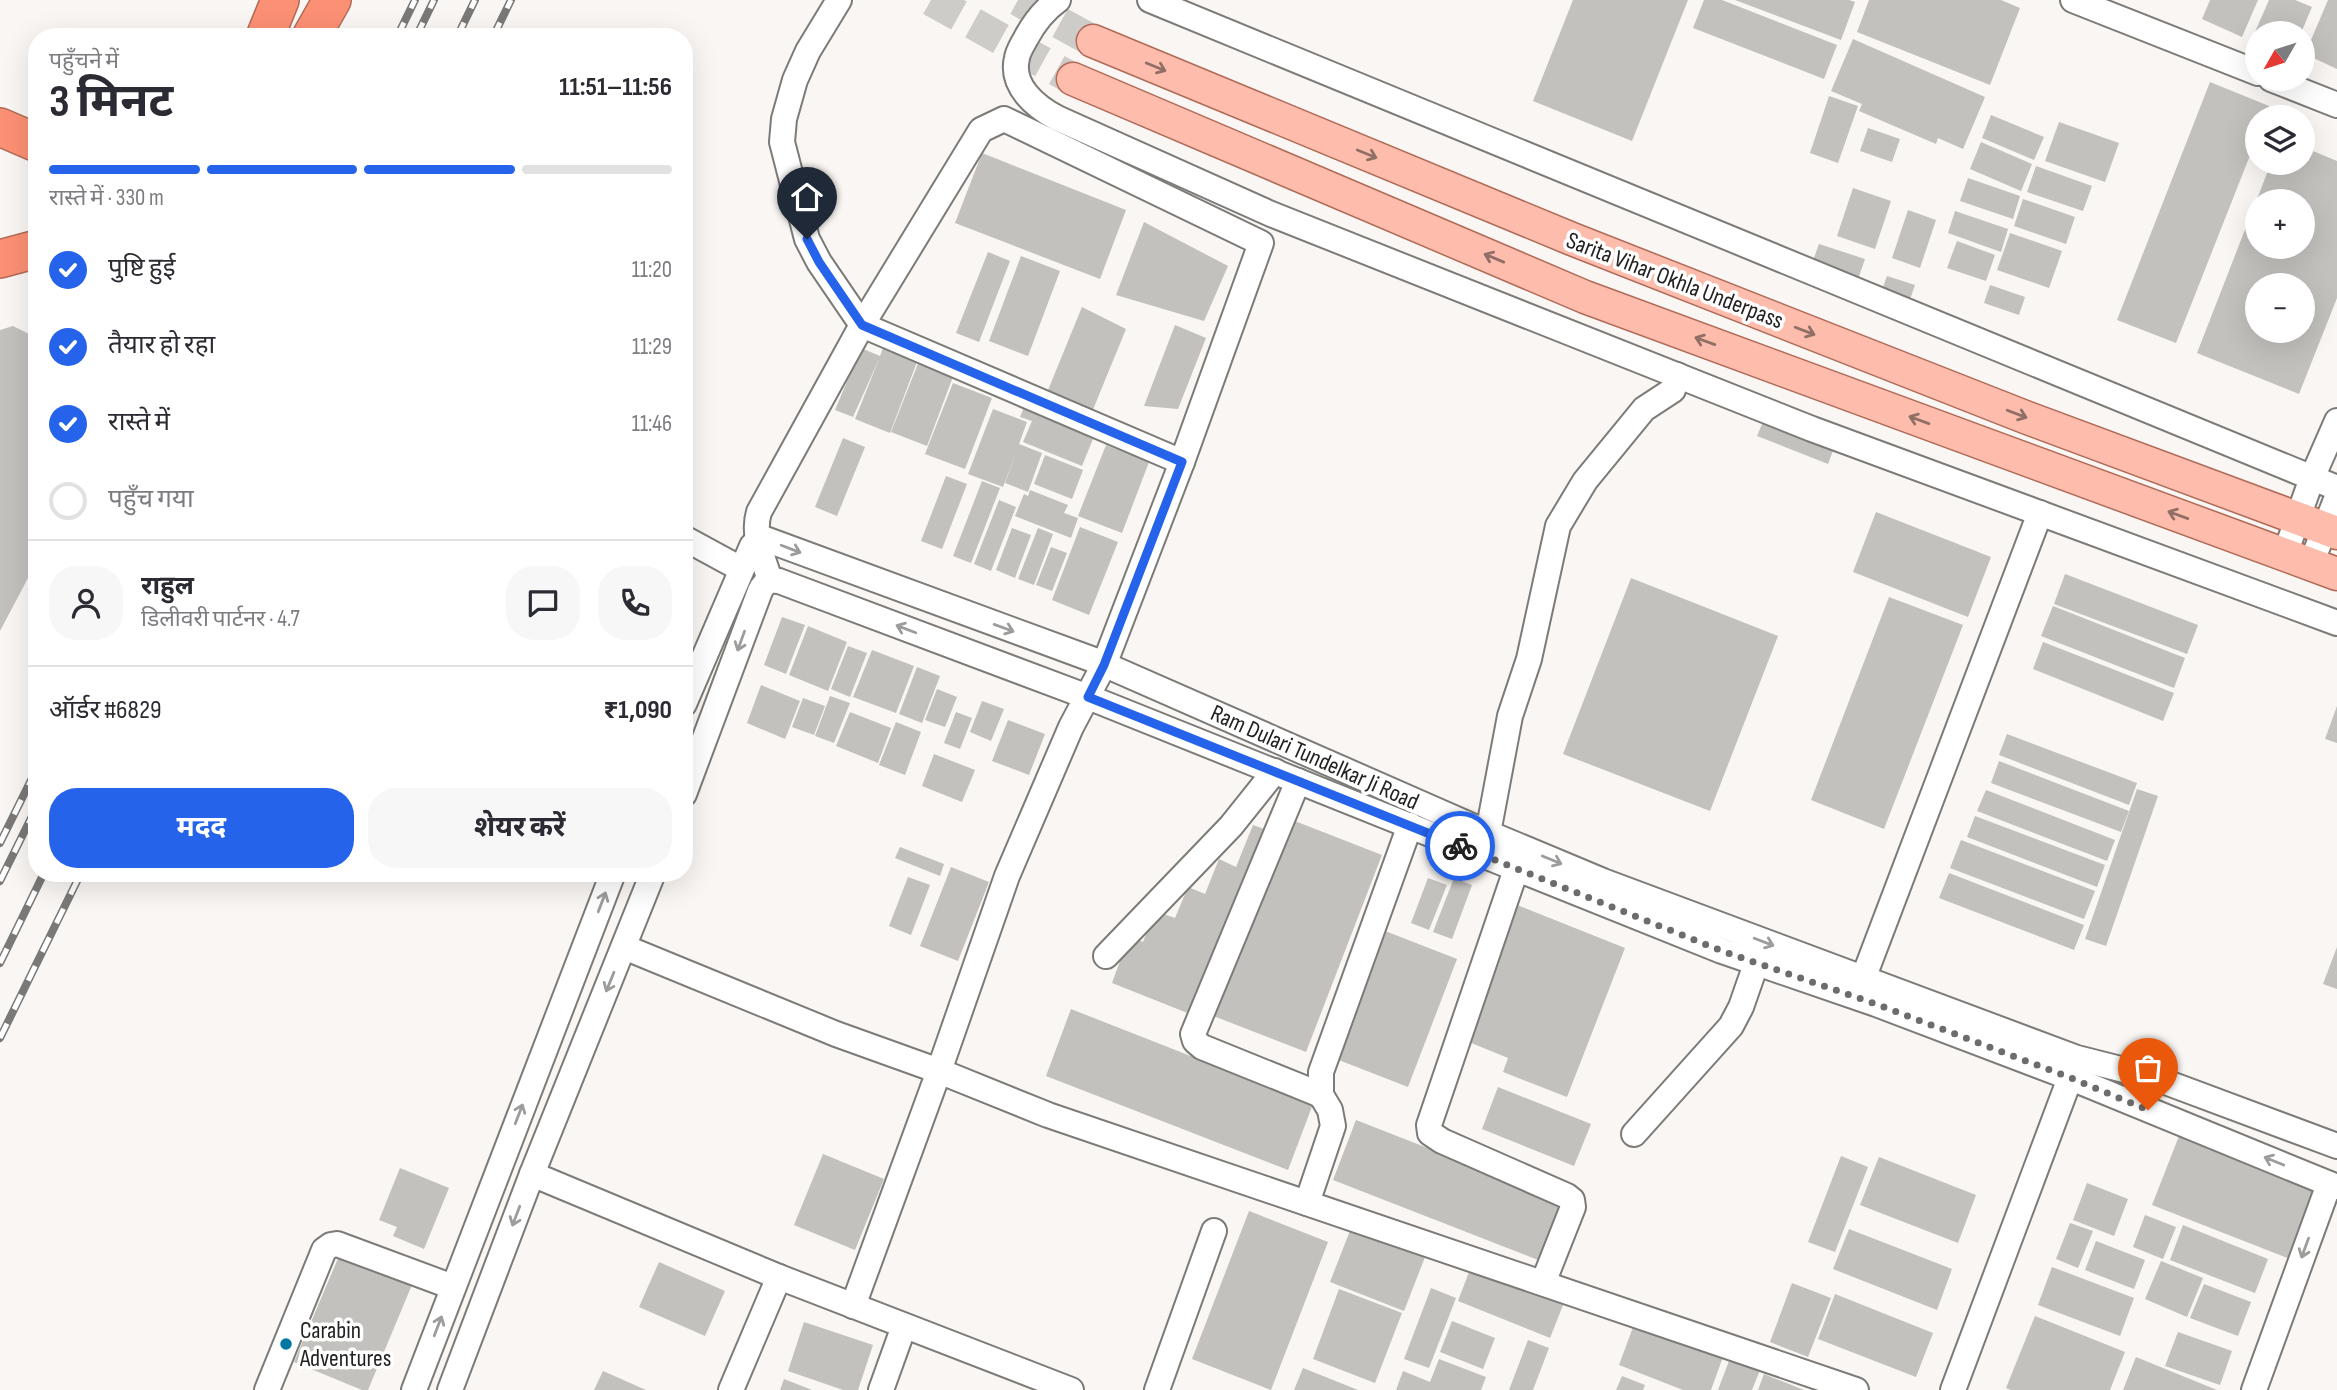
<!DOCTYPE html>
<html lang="hi">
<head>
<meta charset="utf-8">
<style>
  :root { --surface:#fff; --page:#f7f7f7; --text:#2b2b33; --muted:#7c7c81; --line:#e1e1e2; --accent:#2563eb }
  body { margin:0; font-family:"Sofia Sans Condensed","Noto Sans Devanagari",sans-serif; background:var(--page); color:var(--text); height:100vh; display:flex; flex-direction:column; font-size:26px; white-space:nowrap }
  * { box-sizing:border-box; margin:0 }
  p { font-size:23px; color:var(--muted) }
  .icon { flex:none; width:38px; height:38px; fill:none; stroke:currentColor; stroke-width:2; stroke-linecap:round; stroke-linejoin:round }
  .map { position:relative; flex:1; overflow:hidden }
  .panel { position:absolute; left:28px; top:28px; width:665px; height:854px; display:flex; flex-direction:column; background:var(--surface); border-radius:28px; box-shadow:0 7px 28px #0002 }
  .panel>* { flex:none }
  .needle { width:46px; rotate:231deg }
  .buttons { position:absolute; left:2245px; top:21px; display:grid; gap:14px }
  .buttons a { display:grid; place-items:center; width:70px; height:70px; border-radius:50%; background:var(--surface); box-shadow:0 7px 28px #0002; font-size:35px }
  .pin { position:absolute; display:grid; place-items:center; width:60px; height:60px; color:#fff; margin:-72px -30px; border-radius:50% 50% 50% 0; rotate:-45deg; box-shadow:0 0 7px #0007 }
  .pin .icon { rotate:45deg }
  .courier { position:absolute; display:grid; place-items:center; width:70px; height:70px; margin:-35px; border:5px solid #2563eb; border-radius:50%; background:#fff; color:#222; box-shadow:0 2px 9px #0007 }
  .summary em { font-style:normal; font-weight:700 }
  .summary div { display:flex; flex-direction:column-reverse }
  .summary { display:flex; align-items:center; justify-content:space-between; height:119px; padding:0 21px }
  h1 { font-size:46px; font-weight:700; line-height:52px }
  .bar { display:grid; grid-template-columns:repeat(4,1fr); gap:10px 7px; align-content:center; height:84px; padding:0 21px }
  .bar i { height:9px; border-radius:5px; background:var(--line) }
  .bar .current { background:var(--accent) }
  .bar p { grid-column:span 4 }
  .line { display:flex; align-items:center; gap:18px; padding:0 21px; border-top:2px solid var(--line) }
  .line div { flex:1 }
  .round { display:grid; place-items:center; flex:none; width:74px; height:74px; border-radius:28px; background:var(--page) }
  ol { padding:0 21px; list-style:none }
  li { display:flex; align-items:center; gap:21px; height:77px }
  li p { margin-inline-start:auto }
  li .icon { padding:7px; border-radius:50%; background:var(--accent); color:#fff; stroke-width:4 }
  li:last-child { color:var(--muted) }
  li i { width:38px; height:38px; border:4px solid var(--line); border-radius:50% }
  .button { display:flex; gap:14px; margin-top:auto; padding:14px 21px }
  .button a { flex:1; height:80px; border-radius:28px; background:var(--accent); color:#fff; font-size:28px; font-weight:700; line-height:80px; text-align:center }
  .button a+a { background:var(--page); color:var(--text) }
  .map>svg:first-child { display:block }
  .building { fill:#c2c1bd; fill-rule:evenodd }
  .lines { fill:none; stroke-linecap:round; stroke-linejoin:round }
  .major-tunnel { stroke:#ceccc9; stroke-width:32; stroke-dasharray:32 16; stroke-linecap:butt }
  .minor-casing { stroke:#7d7b78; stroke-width:28 }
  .major-casing { stroke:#b06a57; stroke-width:35 }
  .highway-casing { stroke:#b06a57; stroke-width:40 }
  .minor { stroke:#fff; stroke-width:24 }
  .major { stroke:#fdbcac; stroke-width:32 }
  .highway { stroke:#fc9074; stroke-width:37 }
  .rail-casing { stroke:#7b7977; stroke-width:8 }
  .rail { stroke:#fff; stroke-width:5; stroke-dasharray:16; stroke-linecap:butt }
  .oneway { stroke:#906f66 }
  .oneway2 { stroke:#9c9c9b }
  .done { stroke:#6e6c6a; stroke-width:7; stroke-dasharray:0 12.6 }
  .route { stroke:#2563eb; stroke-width:9 }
  .poi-dot { fill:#0078a1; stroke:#fff; stroke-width:2.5 }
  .labels { text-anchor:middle; stroke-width:7; stroke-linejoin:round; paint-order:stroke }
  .street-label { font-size:24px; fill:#232221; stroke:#fff }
  .poi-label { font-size:24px; fill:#232221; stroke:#fff; text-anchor:start }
</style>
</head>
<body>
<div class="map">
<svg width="2337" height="1390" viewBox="0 0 2337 1390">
  <rect width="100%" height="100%" fill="#f9f6f3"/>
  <g class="building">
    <path d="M1573 0H1688L1632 141 1533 101Z"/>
    <path d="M1704 0H1722L1837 45 1824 79 1693 28Z"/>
    <path d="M1735 0H1849L1855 2 1841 40Z"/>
    <path d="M1869 0H2001L2020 8 1990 85 1857 32Z"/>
    <path d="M2210 0H2258L2242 37 2202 19Z"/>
    <path d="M2269 0H2295L2312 7 2301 33H2258V44L2251 41Z"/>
    <path d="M2328 0H2337V69L2305 54Z"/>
    <path d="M1853 39 1985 97 1963 149 1938 138 1936 144 1859 111 1862 104 1831 91Z"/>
    <path d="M2210 82 2269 106 2265 117H2258V135L2176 343 2117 320Z"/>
    <path d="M1829 96 1858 106 1838 163 1810 153Z"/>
    <path d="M1991 115 2044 137 2034 160 1982 138Z"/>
    <path d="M2059 122 2119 143 2105 182 2045 161Z"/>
    <path d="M1868 128 1900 139 1892 162 1860 151Z"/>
    <path d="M1981 142 2032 164 2021 191 1970 169Z"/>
    <path d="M2303 147 2337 161V298L2299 394 2197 353 2271 163H2303ZM2258 201H2303V247H2258ZM2258 285H2303V331H2258Z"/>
    <path d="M982 153 1126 210 1100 279 955 223Z"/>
    <path d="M2036 166 2092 186 2083 211 2027 192Z"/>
    <path d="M1968 178 2020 196 2013 219 1960 201Z"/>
    <path d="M1853 188 1891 201 1875 249 1837 236Z"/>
    <path d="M2023 199 2075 217 2066 244 2014 226Z"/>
    <path d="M1908 210 1936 220 1920 268 1892 258Z"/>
    <path d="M1955 211 2008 229 2001 252 1948 233Z"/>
    <path d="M1144 222 1228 266 1204 321 1116 295Z"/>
    <path d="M2010 233 2062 251 2049 288 1997 270Z"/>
    <path d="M1957 241 1995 255 1986 281 1947 268Z"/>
    <path d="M1819 244 1865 259 1857 282 1811 266Z"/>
    <path d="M988 252 1010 261 979 342 956 333Z"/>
    <path d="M1021 256 1060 271 1028 356 989 341Z"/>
    <path d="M1887 276 1915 285 1909 302 1881 293Z"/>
    <path d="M1990 285 2025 297 2019 315 1984 303Z"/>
    <path d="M1082 307 1126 329 1092 412 1046 395Z"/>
    <path d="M1175 325 1206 338 1178 409 1144 406Z"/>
    <path d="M13 326 37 338V561L0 631V330Z"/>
    <path d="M861 348 880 356 883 348 917 362 890 433 855 419 879 359 853 417 835 410Z"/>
    <path d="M919 361 954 374 927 446 891 432Z"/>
    <path d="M953 383 992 398 965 469 925 454Z"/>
    <path d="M1025 405 1095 434 1082 466 1023 442 1032 421 1020 417Z"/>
    <path d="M993 409 1027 422 1019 444 1042 453 1028 492 1005 483 1018 448 1003 487 968 474Z"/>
    <path d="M1767 412 1837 440 1828 464 1757 436Z"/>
    <path d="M843 438 865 447 837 516 815 507Z"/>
    <path d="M1106 445 1149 462 1122 533 1078 516Z"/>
    <path d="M1045 455 1083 470 1072 499 1034 484Z"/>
    <path d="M946 476 967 484 942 549 921 541Z"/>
    <path d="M982 481 1000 488 971 563 953 556Z"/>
    <path d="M1030 490 1068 505 1064 513 1078 518 1071 538 1015 516 1024 494 1028 496Z"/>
    <path d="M999 500 1016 507 991 571 974 564Z"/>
    <path d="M1876 512 1991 557 1968 617 1853 572Z"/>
    <path d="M1080 527 1118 542 1089 615 1052 600Z"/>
    <path d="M1012 528 1031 535 1015 578 996 570Z"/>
    <path d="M1038 528 1053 534 1034 585 1018 579Z"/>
    <path d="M1051 547 1067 553 1052 591 1036 585Z"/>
    <path d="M2065 574 2198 625 2187 654 2054 604Z"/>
    <path d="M1631 578 1778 636 1710 811 1563 754Z"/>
    <path d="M1889 597 1963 625 1884 829 1811 800Z"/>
    <path d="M2053 606 2185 658 2174 688 2041 636Z"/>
    <path d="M782 617 805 625 786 674 764 665Z"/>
    <path d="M808 626 847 642 828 691 789 675Z"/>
    <path d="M2043 642 2174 693 2163 721 2033 669Z"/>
    <path d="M848 646 867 653 850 697 831 689Z"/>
    <path d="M872 650 914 666 896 713 853 697Z"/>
    <path d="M917 667 940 676 922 723 899 714Z"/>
    <path d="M761 685 800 701 785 739 747 723Z"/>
    <path d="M937 689 957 697 945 727 925 720Z"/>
    <path d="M830 696 850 703 834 743 815 736Z"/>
    <path d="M803 698 825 706 814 735 792 727Z"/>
    <path d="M982 701 1004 709 991 741 970 732Z"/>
    <path d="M2337 706V743L2325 739Z"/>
    <path d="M850 712 891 728 878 763 836 746Z"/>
    <path d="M956 712 972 718 960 749 944 743Z"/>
    <path d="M1008 720 1045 734 1029 775 992 761Z"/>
    <path d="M896 722 921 732 905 775 879 765Z"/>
    <path d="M2007 734 2137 783 2129 805 1999 755Z"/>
    <path d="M934 754 975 770 962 802 922 786Z"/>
    <path d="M1999 761 2129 811 2121 832 1991 783Z"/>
    <path d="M2137 789 2158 796 2106 946 2085 939Z"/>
    <path d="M1986 790 2115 840 2107 861 1977 811Z"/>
    <path d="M1975 816 2105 865 2097 887 1967 837Z"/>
    <path d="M1287 818 1382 855 1306 1052 1211 1015Z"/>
    <path d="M1253 825 1267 830 1195 1016 1112 983 1129 936 1143 942 1155 911 1175 918 1188 887 1205 894 1219 859 1236 867Z"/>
    <path d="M1961 840 2095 891 2084 919 1950 868Z"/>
    <path d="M900 847 944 864 940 876 895 858Z"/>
    <path d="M951 867 989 882 958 961 920 946Z"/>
    <path d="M1949 873 2084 925 2074 950 1939 898Z"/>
    <path d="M908 877 930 885 911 935 889 926Z"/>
    <path d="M1428 878 1447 885 1429 930 1411 923Z"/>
    <path d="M1454 878 1472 885 1452 939 1433 932Z"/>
    <path d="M1517 905 1625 948 1567 1097 1503 1072 1508 1058 1464 1040Z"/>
    <path d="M1380 929 1457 959 1408 1087 1331 1057Z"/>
    <path d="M2337 947V989L2323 984Z"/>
    <path d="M1071 1009 1313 1104 1288 1170 1046 1076Z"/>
    <path d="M1498 1087 1591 1124 1574 1166 1482 1129Z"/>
    <path d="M1356 1120 1566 1202 1543 1262 1333 1180Z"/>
    <path d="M2179 1136 2317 1190 2290 1259 2152 1205Z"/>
    <path d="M823 1154 884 1179 855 1250 794 1225Z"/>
    <path d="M1841 1156 1868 1167 1835 1252 1808 1242Z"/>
    <path d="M1879 1157 1976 1195 1958 1243 1860 1205Z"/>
    <path d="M400 1168 449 1188 424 1249 393 1236 397 1227 379 1220Z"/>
    <path d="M2087 1183 2128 1199 2114 1236 2073 1220Z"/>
    <path d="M1249 1211 1328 1242 1271 1390 1192 1359Z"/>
    <path d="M2145 1215 2176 1227 2163 1259 2133 1247Z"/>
    <path d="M1353 1223 1427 1252 1404 1311 1330 1282Z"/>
    <path d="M2070 1223 2093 1231 2078 1268 2056 1259Z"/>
    <path d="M2183 1225 2268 1259 2255 1293 2170 1260Z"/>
    <path d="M1849 1229 1952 1269 1937 1310 1833 1269Z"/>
    <path d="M2096 1241 2145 1260 2134 1289 2085 1270Z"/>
    <path d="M342 1249 414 1280 368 1390H362L294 1362Z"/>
    <path d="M2161 1261 2203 1278 2187 1317 2145 1299Z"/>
    <path d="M659 1262 725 1291 705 1336 639 1307Z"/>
    <path d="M1472 1264 1565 1300 1550 1338 1458 1301Z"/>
    <path d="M2052 1267 2134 1298 2120 1336 2038 1305Z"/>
    <path d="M1792 1283 1831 1298 1808 1357 1770 1342Z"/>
    <path d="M2204 1284 2251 1302 2238 1336 2190 1318Z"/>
    <path d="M1431 1288 1456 1298 1429 1368 1404 1359Z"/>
    <path d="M1339 1289 1402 1313 1375 1383 1313 1359Z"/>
    <path d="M1835 1294 1933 1333 1916 1377 1818 1339Z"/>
    <path d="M2035 1316 2125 1352 2110 1390H2011L2006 1388Z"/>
    <path d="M1636 1319 1724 1354 1711 1390H1683L1619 1365Z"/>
    <path d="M1452 1321 1495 1338 1483 1369 1440 1352Z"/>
    <path d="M804 1322 873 1345 858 1390H843L788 1371Z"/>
    <path d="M2178 1332 2232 1351 2220 1385 2165 1366Z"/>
    <path d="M1528 1340 1549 1348 1533 1390H1509Z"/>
    <path d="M1732 1353 1762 1365 1752 1390H1718Z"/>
    <path d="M2136 1357 2217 1390H2123Z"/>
    <path d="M1439 1359 1486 1377 1481 1390H1396L1403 1371 1430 1382Z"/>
    <path d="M1303 1368 1358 1390H1294Z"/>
    <path d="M603 1371 646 1390H594Z"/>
    <path d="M1764 1374 1804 1390H1758Z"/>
    <path d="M1622 1376 1645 1385 1643 1390H1616Z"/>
    <path d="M784 1379 812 1390H780Z"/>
  </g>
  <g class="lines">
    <g class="major-tunnel">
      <path d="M931 0 1073 79"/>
      <path d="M1018 0 1093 41"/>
    </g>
    <defs>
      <g id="minor">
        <path d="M839 0 808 51 795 80 784 119 782 142 807 239 819 262 862 325 1182 462"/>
        <path d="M1058 0C1044 10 1034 23 1026 38 1023 44 1018 51 1017 58 1010 86 1036 107 1057 118L1271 214 1812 429 2337 623"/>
        <path d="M1150 0 2337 488"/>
        <path d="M2073 0 2258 73"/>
        <path d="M2271 79 2337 105"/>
        <path d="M684 538 741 569"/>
        <path d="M2285 554 2312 478 2337 421"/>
        <path d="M2311 564 2337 497"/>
        <path d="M684 704 752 546 758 540 765 539 1094 660 1488 833 1603 881 2077 1058 2152 1077 2337 1146"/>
        <path d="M1298 781 1193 1034 1195 1041 1202 1047 1321 1095"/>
        <path d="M684 794 760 591C765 581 769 580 779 581L1088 697 1722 951 1876 1004 2071 1078 2337 1187"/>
        <path d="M1488 833 1510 716 1529 659 1558 526 1585 481 1644 409 1673 390 1677 375"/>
        <path d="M1522 852 1429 1125 1430 1133 1442 1141 1567 1196 1572 1200 1573 1207 1543 1283"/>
        <path d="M624 947 836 1034 939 1071 1007 876 1071 727 1104 665 1182 462 1261 243 1004 119 981 130 862 325 759 512C752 534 763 558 770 580"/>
        <path d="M1106 956 1231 826 1275 771"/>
        <path d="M1863 979 2040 513"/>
        <path d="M1634 1134 1731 1026 1741 1007 1756 964"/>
        <path d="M532 1174 779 1277 1071 1390"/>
        <path d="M1307 1203 1333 1126 1330 1110 1321 1095V1072L1410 825"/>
        <path d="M853 1306 939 1071 1048 1115 1856 1390"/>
        <path d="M267 1390 324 1250 331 1245 337 1244 453 1287"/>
        <path d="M414 1390 613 873"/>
        <path d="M450 1390 532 1174 653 873"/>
        <path d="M731 1390 779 1277"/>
        <path d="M881 1390 904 1326"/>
        <path d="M1157 1390 1214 1231"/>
        <path d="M1953 1390 2076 1062"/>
        <path d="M2254 1390 2329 1184"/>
      </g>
      <g id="major">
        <path d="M1093 41 1572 239 2025 417 2337 533"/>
        <path d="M1073 79 1585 297 2337 574"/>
      </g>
      <g id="highway">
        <path d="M265 37 280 0"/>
        <path d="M311 37 332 0"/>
        <path d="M0 127 37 143"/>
        <path d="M0 259 37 249"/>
      </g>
    </defs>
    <use href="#minor" class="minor-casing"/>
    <use href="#major" class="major-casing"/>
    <use href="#highway" class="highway-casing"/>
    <use href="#minor" class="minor"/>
    <use href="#major" class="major"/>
    <use href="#highway" class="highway"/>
    <defs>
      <g id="rail">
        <path d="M397 37 415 0"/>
        <path d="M416 37 434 0"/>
        <path d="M457 37 475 0"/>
        <path d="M493 37 511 0"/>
        <path d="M0 843 37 768"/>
        <path d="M0 881 37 806"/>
        <path d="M0 963 44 873"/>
        <path d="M0 1038 81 873"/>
      </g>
    </defs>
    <use href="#rail" class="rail-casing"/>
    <use href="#rail" class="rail"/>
  </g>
  <defs><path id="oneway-shaft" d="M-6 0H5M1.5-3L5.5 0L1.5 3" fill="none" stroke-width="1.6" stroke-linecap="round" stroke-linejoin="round" transform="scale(1.75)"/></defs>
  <g class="oneway">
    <use href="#oneway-shaft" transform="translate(1156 67) rotate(22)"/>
    <use href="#oneway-shaft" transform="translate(1367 154) rotate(22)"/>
    <use href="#oneway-shaft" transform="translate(1494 258) rotate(-157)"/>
    <use href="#oneway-shaft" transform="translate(1805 331) rotate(21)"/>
    <use href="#oneway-shaft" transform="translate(1705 341) rotate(-160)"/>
    <use href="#oneway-shaft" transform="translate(2017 414) rotate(21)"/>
    <use href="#oneway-shaft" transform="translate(1919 420) rotate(-160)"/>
    <use href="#oneway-shaft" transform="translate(2178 515) rotate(-160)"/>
  </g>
  <g class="oneway2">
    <use href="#oneway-shaft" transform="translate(791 549) rotate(21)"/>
    <use href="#oneway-shaft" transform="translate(1004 628) rotate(20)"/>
    <use href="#oneway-shaft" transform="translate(906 629) rotate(-159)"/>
    <use href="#oneway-shaft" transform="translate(741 641) rotate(110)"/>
    <use href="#oneway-shaft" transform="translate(1552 860) rotate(22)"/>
    <use href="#oneway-shaft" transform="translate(602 902) rotate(-69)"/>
    <use href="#oneway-shaft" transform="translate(1764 942) rotate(21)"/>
    <use href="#oneway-shaft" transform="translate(610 982) rotate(112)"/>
    <use href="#oneway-shaft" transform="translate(519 1114) rotate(-69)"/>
    <use href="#oneway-shaft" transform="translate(2274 1161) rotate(-158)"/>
    <use href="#oneway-shaft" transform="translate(516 1216) rotate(111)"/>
    <use href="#oneway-shaft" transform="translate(2305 1248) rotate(110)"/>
    <use href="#oneway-shaft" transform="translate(438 1326) rotate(-69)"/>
  </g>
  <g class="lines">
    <path class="done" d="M1460 846 1722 951 1876 1004 2071 1078 2148 1110"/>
    <path class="route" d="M807 239 819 262 862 325 1182 462 1104 665 1088 697 1460 846"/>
  </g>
  <circle class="poi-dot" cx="286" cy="1344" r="7"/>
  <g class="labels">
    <g class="street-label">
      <text transform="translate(1675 280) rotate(21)" y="8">Sarita Vihar Okhla Underpass</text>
      <text transform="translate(1315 757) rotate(24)" y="8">Ram Dulari Tundelkar Ji Road</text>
    </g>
    <g class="poi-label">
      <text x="300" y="1338">Carabin<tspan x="300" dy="28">Adventures</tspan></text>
    </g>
  </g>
</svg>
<div class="buttons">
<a><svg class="needle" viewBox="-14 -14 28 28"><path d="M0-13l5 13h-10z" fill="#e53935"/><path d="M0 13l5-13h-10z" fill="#7c7c81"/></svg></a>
<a><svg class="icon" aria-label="layers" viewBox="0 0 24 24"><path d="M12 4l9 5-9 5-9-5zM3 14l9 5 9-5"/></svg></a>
<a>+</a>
<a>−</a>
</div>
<div class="pin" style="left:2148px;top:1110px;background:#ea580c"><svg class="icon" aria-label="bag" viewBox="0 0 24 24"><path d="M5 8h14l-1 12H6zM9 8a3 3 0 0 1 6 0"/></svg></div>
<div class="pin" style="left:807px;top:239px;background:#1f2937"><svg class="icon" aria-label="home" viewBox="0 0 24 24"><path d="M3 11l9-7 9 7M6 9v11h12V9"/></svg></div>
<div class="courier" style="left:1460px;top:846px"><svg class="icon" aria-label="bike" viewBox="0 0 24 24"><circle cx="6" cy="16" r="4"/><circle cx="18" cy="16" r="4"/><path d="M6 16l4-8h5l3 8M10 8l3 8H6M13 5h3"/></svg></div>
<section class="panel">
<div class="summary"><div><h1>3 मिनट</h1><p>पहुँचने में</p></div><em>11:51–11:56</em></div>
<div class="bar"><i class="current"></i><i class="current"></i><i class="current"></i><i></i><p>रास्ते में · 330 m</p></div>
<ol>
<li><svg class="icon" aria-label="check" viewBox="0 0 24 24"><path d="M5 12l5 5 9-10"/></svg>पुष्टि हुई<p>11:20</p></li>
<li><svg class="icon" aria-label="check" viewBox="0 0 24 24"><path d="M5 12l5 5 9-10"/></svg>तैयार हो रहा<p>11:29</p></li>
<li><svg class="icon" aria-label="check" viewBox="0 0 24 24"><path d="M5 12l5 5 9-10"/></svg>रास्ते में<p>11:46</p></li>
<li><i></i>पहुँच गया</li>
</ol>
<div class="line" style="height:126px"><a class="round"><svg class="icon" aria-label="person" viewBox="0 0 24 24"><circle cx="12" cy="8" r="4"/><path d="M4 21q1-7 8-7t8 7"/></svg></a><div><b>राहुल</b><p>डिलीवरी पार्टनर · 4.7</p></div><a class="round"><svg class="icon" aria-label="chat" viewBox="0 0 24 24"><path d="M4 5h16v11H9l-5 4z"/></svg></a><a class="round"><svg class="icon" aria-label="phone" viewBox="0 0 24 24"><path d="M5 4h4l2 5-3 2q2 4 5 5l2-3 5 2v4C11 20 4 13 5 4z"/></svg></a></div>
<div class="line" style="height:91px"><div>ऑर्डर #6829</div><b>₹1,090</b></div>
<div class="button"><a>मदद</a><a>शेयर करें</a></div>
</section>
</div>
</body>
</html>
